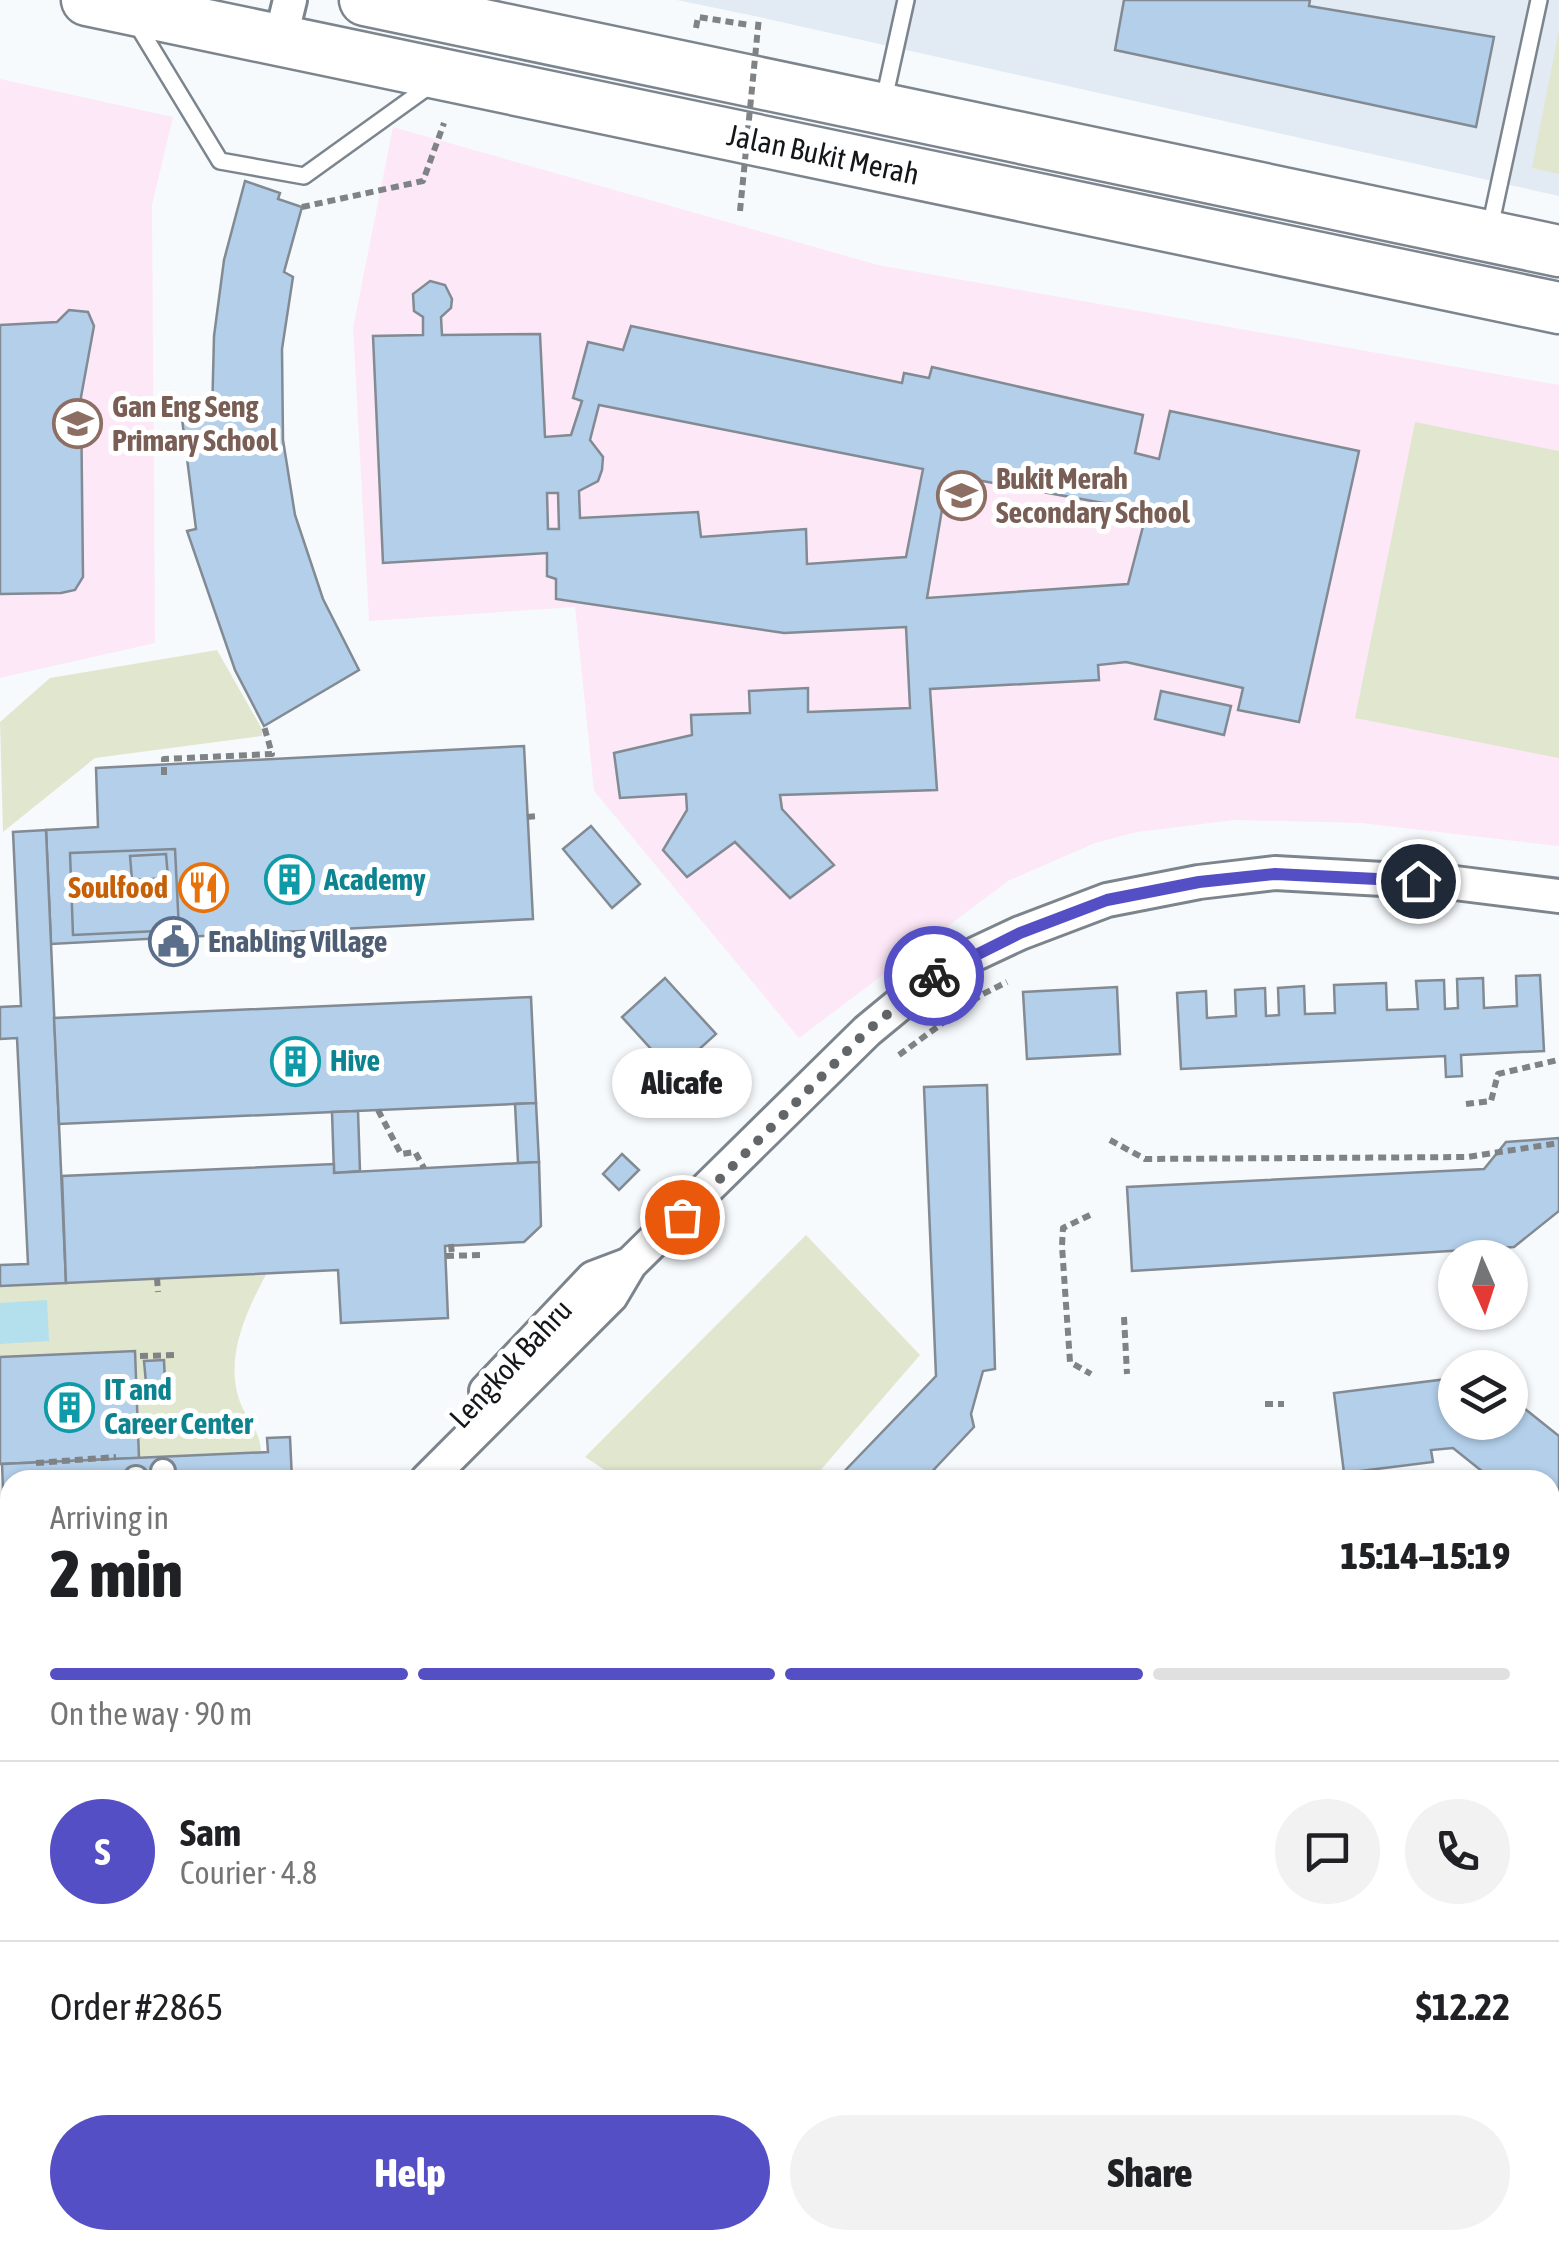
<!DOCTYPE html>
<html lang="en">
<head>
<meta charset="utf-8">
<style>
  :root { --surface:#fff; --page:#f2f2f2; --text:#202124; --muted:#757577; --line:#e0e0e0; --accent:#554fc6 }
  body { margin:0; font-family:"Asap Condensed",sans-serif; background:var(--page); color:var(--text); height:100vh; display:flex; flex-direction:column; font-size:38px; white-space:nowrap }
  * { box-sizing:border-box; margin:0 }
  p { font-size:32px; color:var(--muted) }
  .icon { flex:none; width:55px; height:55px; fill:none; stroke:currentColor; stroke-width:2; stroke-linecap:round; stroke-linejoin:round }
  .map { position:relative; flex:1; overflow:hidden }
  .panel { position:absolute; left:0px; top:1470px; width:1560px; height:780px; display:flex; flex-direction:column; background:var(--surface); border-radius:30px 30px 0 0; box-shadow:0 2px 8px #0004 }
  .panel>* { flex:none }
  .needle { width:65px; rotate:177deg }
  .buttons { position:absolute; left:1438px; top:1240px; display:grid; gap:20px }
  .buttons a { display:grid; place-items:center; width:90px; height:90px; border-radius:50%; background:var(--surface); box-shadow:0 2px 8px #0004; font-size:50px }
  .pin { position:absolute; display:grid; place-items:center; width:85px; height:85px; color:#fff; margin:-42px; border:5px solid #fff; border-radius:50%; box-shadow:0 2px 10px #0007 }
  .courier { position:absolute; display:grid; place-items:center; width:100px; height:100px; margin:-50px; border:8px solid #554fc6; border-radius:50%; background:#fff; color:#222; box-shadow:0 2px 12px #0007 }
  .bubble { position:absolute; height:70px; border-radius:35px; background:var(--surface); box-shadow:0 2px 8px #0004; font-size:32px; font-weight:800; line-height:70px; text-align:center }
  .headline em { font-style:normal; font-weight:800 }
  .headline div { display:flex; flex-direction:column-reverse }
  .headline { display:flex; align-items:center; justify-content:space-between; height:170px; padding:0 50px }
  h1 { font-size:65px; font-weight:800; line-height:75px }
  .bar { display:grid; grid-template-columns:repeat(4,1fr); gap:15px 10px; align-content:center; height:120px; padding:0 50px }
  .bar i { height:12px; border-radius:8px; background:var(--line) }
  .bar .current { background:var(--accent) }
  .bar p { grid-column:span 4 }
  .line { display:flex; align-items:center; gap:25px; padding:0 50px; border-top:2px solid var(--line) }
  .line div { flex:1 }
  .round { display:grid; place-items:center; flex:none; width:105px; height:105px; border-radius:52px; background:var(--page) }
  .cta { display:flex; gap:20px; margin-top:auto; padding:20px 50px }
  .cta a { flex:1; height:115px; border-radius:60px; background:var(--accent); color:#fff; font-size:40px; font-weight:800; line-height:115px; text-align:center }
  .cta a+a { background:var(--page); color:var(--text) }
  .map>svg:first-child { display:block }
  .built { fill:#e2ebf4 }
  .education { fill:#fde8f7 }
  .green { fill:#e1e7ce }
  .water { fill:#b4dfed }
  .building { fill:#b3cfea; stroke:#828a93; stroke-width:2.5; fill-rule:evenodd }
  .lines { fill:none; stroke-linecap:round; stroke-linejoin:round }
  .service-casing { stroke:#7c858d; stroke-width:20 }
  .pedestrian-casing { stroke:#7c858d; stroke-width:28 }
  .minor-casing { stroke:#7c858d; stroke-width:38 }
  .primary-casing { stroke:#7c858d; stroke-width:55 }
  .path { stroke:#808386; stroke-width:6; stroke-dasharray:8 5; stroke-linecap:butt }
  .service { stroke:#fff; stroke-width:15 }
  .pedestrian { stroke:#fff; stroke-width:22 }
  .minor { stroke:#fff; stroke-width:32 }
  .primary { stroke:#fff; stroke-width:50 }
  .path-bridge { stroke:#808386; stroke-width:6; stroke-dasharray:8 5; stroke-linecap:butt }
  .done { stroke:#636669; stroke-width:10; stroke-dasharray:0 18 }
  .route { stroke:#554fc6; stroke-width:12 }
  .labels { text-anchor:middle; stroke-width:10; stroke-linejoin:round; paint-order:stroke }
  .street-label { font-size:30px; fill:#14171a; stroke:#fff }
  .education-label { font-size:30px; font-weight:bold; fill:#785e54; stroke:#fff; text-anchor:start }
  .culture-label { font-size:30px; font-weight:bold; fill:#0d838f; stroke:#fff; text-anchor:start }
  .food-label { font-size:30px; font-weight:bold; fill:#c56008; stroke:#fff; text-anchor:end }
  .service-label { font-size:30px; font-weight:bold; fill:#4e5e75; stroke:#fff; text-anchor:start }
</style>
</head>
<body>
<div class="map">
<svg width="1559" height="2250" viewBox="0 0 1559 2250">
  <rect width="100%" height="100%" fill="#f6fafd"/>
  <path class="built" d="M677 0H1559V196L759 17Z"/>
  <g class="education">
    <path d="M0 79 173 117 152 205 155 643 0 678Z"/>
    <path d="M393 127 878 265 1559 385V846L1361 823 1234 820 1137 832 1095 843 1008 881 799 1038 594 791 575 607 369 621 353 328Z"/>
  </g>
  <g class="green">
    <path d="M1559 30V174L1532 168Z"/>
    <path d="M1415 422 1559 451V758L1355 718Z"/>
    <path d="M217 650 262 729V736L95 758 3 832 0 722 50 678Z"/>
    <path d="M806 1235 920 1355 812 1480H620L585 1457Z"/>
    <path d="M267 1273C246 1311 224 1359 240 1402 248 1422 260 1430 261 1452L139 1458 135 1351 0 1357V1286Z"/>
    <path d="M1550 1546 1559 1554V1748L1550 1758Z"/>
  </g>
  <path class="water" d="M47 1300 49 1341 0 1344V1303Z"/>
  <g class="building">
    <path d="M1124 0H1310L1309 6 1494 37 1476 127 1115 50Z"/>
    <path d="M245 181 280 193 278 199 302 207 284 272 293 277 282 349 283 440 295 515 323 599 359 670 264 726 235 670 187 531 196 529 182 419 212 416 214 336 224 260Z"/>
    <path d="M430 281 445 285 452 299 451 308 441 317 442 335 540 334 545 437 571 435 582 401 573 398 588 342 623 350 631 326 902 383 904 373 929 378 932 367 1143 415 1135 453 1159 459 1170 411 1359 451 1299 722 1238 710 1243 688 1126 662 1098 665 1099 680 930 689 937 790 780 795 782 809 834 865 790 898 735 842 687 877 663 850 687 810 686 794 620 798 614 753 692 735 691 715 750 713 749 691 808 688V712L910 708 906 627 784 633 556 599V579L547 576V553L383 563 373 336 423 335V317L414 311 413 294ZM599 405 923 469 906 557 807 564 806 529 701 537 698 512 580 518 579 491 598 481 602 470 603 457 590 440ZM977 480 1147 511 1128 584 927 598 945 492 971 497ZM547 493H558L559 529H548Z"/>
    <path d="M69 310 88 312 94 326 81 397 83 577 75 590 61 593 0 594V325L57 322Z"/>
    <path d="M1161 691 1231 706 1224 735 1155 719Z"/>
    <path d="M524 746 533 919 51 944 46 830 98 827 96 768Z"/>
    <path d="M591 826 640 884 612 908 563 849Z"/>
    <path d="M46 830 66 1283 0 1286V1265L28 1264 17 1038 0 1039V1007L21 1006 13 832Z"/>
    <path d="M175 849 179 930 73 935 70 853Z"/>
    <path d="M166 854 168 878 132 880 130 856Z"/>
    <path d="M1540 975 1544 1051 1461 1055 1462 1076 1446 1077 1445 1056 1181 1069 1177 993 1206 991 1207 1018 1236 1016 1235 990 1265 988 1266 1016 1279 1015 1278 988 1304 986 1305 1014 1335 1013 1334 985 1386 983 1387 1010 1418 1009 1416 981 1444 980 1445 1009 1458 1008 1457 979 1483 978 1484 1008 1517 1006 1516 976Z"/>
    <path d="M665 978 716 1034 673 1073 622 1017Z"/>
    <path d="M1117 987 1120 1054 1027 1059 1023 992Z"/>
    <path d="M531 997 536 1103 59 1124 54 1018Z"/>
    <path d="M987 1085 995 1369 983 1371 971 1414 974 1427 924 1480H836L936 1376 924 1087Z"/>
    <path d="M536 1103 539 1162 518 1163 515 1104Z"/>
    <path d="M358 1111 360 1171 334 1173 332 1112Z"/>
    <path d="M1559 1138V1211L1514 1247 1132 1271 1127 1187 1484 1169 1506 1142Z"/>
    <path d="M622 1154 639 1170 619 1190 603 1174Z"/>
    <path d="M539 1162 541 1226 524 1242 445 1246 448 1318 341 1323 338 1270 66 1283 62 1176 334 1164V1173Z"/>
    <path d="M135 1351 139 1458 0 1464V1357Z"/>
    <path d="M164 1360 165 1382 146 1383 144 1361Z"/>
    <path d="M1455 1378V1422H1510V1397L1559 1436V1534L1550 1527V1480H1493L1453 1448 1431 1450 1433 1462 1344 1473 1334 1393Z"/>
    <path d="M290 1437 292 1480H10V1515H4L2 1464 268 1452 267 1438Z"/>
    <path d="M1559 1763V1884L1550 1895V1774Z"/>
    <path d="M1038 2240H1209L1200 2250H1049Z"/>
  </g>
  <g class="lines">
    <defs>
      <g id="service">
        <path d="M135 21 220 161 304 176 432 84"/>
        <path d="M883 104 906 0"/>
        <path d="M1489 232 1539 0"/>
      </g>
      <g id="pedestrian">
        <path d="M163 1471 164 1480"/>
        <path d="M136 1478V1480"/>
      </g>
      <g id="minor">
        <path d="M280 41 290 0"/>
        <path d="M486 1391 593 1278 630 1264"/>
        <path d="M427 1480 611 1296 630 1264 867 1031 941 970 1020 933 1107 900 1199 882 1275 873 1455 883 1559 896"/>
        <path d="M0 1694 10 1697"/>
        <path d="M0 1726 10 1729"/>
        <path d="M1550 2032 1559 2020"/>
        <path d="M0 2086 10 2075"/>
        <path d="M0 2143 10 2134"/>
        <path d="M1426 2250 1430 2240"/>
      </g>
      <g id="primary">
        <path d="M87 0 1559 308"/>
        <path d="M365 0 1559 251"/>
      </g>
    </defs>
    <use href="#service" class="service-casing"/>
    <use href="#pedestrian" class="pedestrian-casing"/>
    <use href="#minor" class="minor-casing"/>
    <use href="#primary" class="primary-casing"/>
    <g class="path">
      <path d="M696 28 698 17 750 25"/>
      <path d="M302 207 423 181 444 123"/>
      <path d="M164 775V759L272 754 264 726"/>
      <path d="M527 817 538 816"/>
      <path d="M274 942 276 932"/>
      <path d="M899 1055 981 995 1007 982"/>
      <path d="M1466 1104 1491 1101 1498 1074 1558 1060"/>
      <path d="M378 1110 401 1154 415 1152 424 1168"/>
      <path d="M1110 1140 1145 1159 1467 1157 1559 1143"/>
      <path d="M1090 1215 1063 1228 1062 1246 1070 1362 1091 1374"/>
      <path d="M451 1244 452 1256"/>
      <path d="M446 1256 480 1255"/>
      <path d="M157 1278 158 1292"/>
      <path d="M1124 1317 1127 1374"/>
      <path d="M140 1356 175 1355"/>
      <path d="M1265 1404H1284"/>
      <path d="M36 1463 116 1457"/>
      <path d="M1550 2133 1559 2118"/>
      <path d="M1503 2240 1504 2250"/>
    </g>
    <use href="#service" class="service"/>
    <use href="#pedestrian" class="pedestrian"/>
    <use href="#minor" class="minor"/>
    <use href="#primary" class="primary"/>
    <path class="path-bridge" d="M740 211 759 17"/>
  </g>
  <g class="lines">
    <path class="done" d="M682 1217 867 1031 934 976"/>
    <path class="route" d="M934 976 1020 933 1107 900 1199 882 1275 874 1418 881"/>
  </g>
  <defs>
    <symbol id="school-ring" viewBox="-11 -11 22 22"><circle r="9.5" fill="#fff" stroke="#8d6e63" stroke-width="1.5"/><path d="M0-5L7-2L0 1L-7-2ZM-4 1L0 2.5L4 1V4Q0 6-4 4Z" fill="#8d6e63"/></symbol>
    <symbol id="building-ring" viewBox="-11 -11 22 22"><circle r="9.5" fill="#fff" stroke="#0f9aa8" stroke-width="1.5"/><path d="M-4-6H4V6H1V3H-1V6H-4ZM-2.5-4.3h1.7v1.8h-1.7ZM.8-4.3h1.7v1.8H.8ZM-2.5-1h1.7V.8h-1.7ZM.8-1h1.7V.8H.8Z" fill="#0f9aa8"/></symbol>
    <symbol id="restaurant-ring" viewBox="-11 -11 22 22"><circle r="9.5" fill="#fff" stroke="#e8710a" stroke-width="1.5"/><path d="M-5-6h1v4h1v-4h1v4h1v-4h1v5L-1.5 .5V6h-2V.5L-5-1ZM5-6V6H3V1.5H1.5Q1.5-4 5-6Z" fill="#e8710a"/></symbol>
    <symbol id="civic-ring" viewBox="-11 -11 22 22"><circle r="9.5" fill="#fff" stroke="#5c6f8a" stroke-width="1.5"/><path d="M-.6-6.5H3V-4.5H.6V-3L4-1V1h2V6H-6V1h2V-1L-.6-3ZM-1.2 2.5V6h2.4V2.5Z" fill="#5c6f8a"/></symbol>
  </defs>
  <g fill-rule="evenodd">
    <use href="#school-ring" x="50" y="396" width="55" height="55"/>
    <use href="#school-ring" x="934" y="468" width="55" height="55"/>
    <use href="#building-ring" x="262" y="852" width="55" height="55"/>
    <use href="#restaurant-ring" x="176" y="860" width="55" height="55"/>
    <use href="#civic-ring" x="146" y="914" width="55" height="55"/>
    <use href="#building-ring" x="268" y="1034" width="55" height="55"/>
    <use href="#building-ring" x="42" y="1380" width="55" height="55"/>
  </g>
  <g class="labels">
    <g class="street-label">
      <text transform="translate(823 155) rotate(12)" y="10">Jalan Bukit Merah</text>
      <text transform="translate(511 1364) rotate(-47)" y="10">Lengkok Bahru</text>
    </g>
    <g class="education-label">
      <text x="112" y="417">Gan Eng Seng<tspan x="112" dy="34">Primary School</tspan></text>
      <text x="996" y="489">Bukit Merah<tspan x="996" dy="34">Secondary School</tspan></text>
    </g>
    <g class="culture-label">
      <text x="324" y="890">Academy</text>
      <text x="330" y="1071">Hive</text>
      <text x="104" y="1400">IT and<tspan x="104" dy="34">Career Center</tspan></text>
    </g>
    <g class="food-label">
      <text x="168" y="898">Soulfood</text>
    </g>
    <g class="service-label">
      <text x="208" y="952">Enabling Village</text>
    </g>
  </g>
</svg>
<div class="buttons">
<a><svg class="needle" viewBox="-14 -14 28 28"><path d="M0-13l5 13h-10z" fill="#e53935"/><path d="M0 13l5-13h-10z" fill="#757577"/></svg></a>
<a><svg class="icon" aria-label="layers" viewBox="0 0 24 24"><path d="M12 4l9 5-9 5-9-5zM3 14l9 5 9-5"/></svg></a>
</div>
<div class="pin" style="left:682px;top:1217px;background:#ea580c"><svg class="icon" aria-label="bag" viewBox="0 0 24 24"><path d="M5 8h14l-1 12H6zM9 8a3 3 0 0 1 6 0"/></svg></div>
<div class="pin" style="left:1418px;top:881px;background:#1f2937"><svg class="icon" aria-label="home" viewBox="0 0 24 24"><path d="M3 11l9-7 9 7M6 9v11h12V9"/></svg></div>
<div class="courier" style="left:934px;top:976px"><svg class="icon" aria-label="bike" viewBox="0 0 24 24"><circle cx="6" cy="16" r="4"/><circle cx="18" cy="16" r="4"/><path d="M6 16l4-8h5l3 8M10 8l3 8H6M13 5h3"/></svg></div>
<div class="bubble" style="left:612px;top:1048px;width:140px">Alicafe</div>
<section class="panel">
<div class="headline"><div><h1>2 min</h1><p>Arriving in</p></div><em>15:14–15:19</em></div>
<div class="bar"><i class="current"></i><i class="current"></i><i class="current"></i><i></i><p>On the way · 90 m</p></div>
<div class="line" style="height:180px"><b class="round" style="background:var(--accent);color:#fff">S</b><div><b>Sam</b><p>Courier · 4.8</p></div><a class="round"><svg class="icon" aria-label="chat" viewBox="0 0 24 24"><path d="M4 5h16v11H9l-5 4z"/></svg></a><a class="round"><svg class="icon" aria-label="phone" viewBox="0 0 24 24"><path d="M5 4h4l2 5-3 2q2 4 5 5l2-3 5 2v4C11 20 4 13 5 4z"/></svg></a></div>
<div class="line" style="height:130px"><div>Order #2865</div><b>$12.22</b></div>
<div class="cta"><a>Help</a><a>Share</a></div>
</section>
</div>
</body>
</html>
